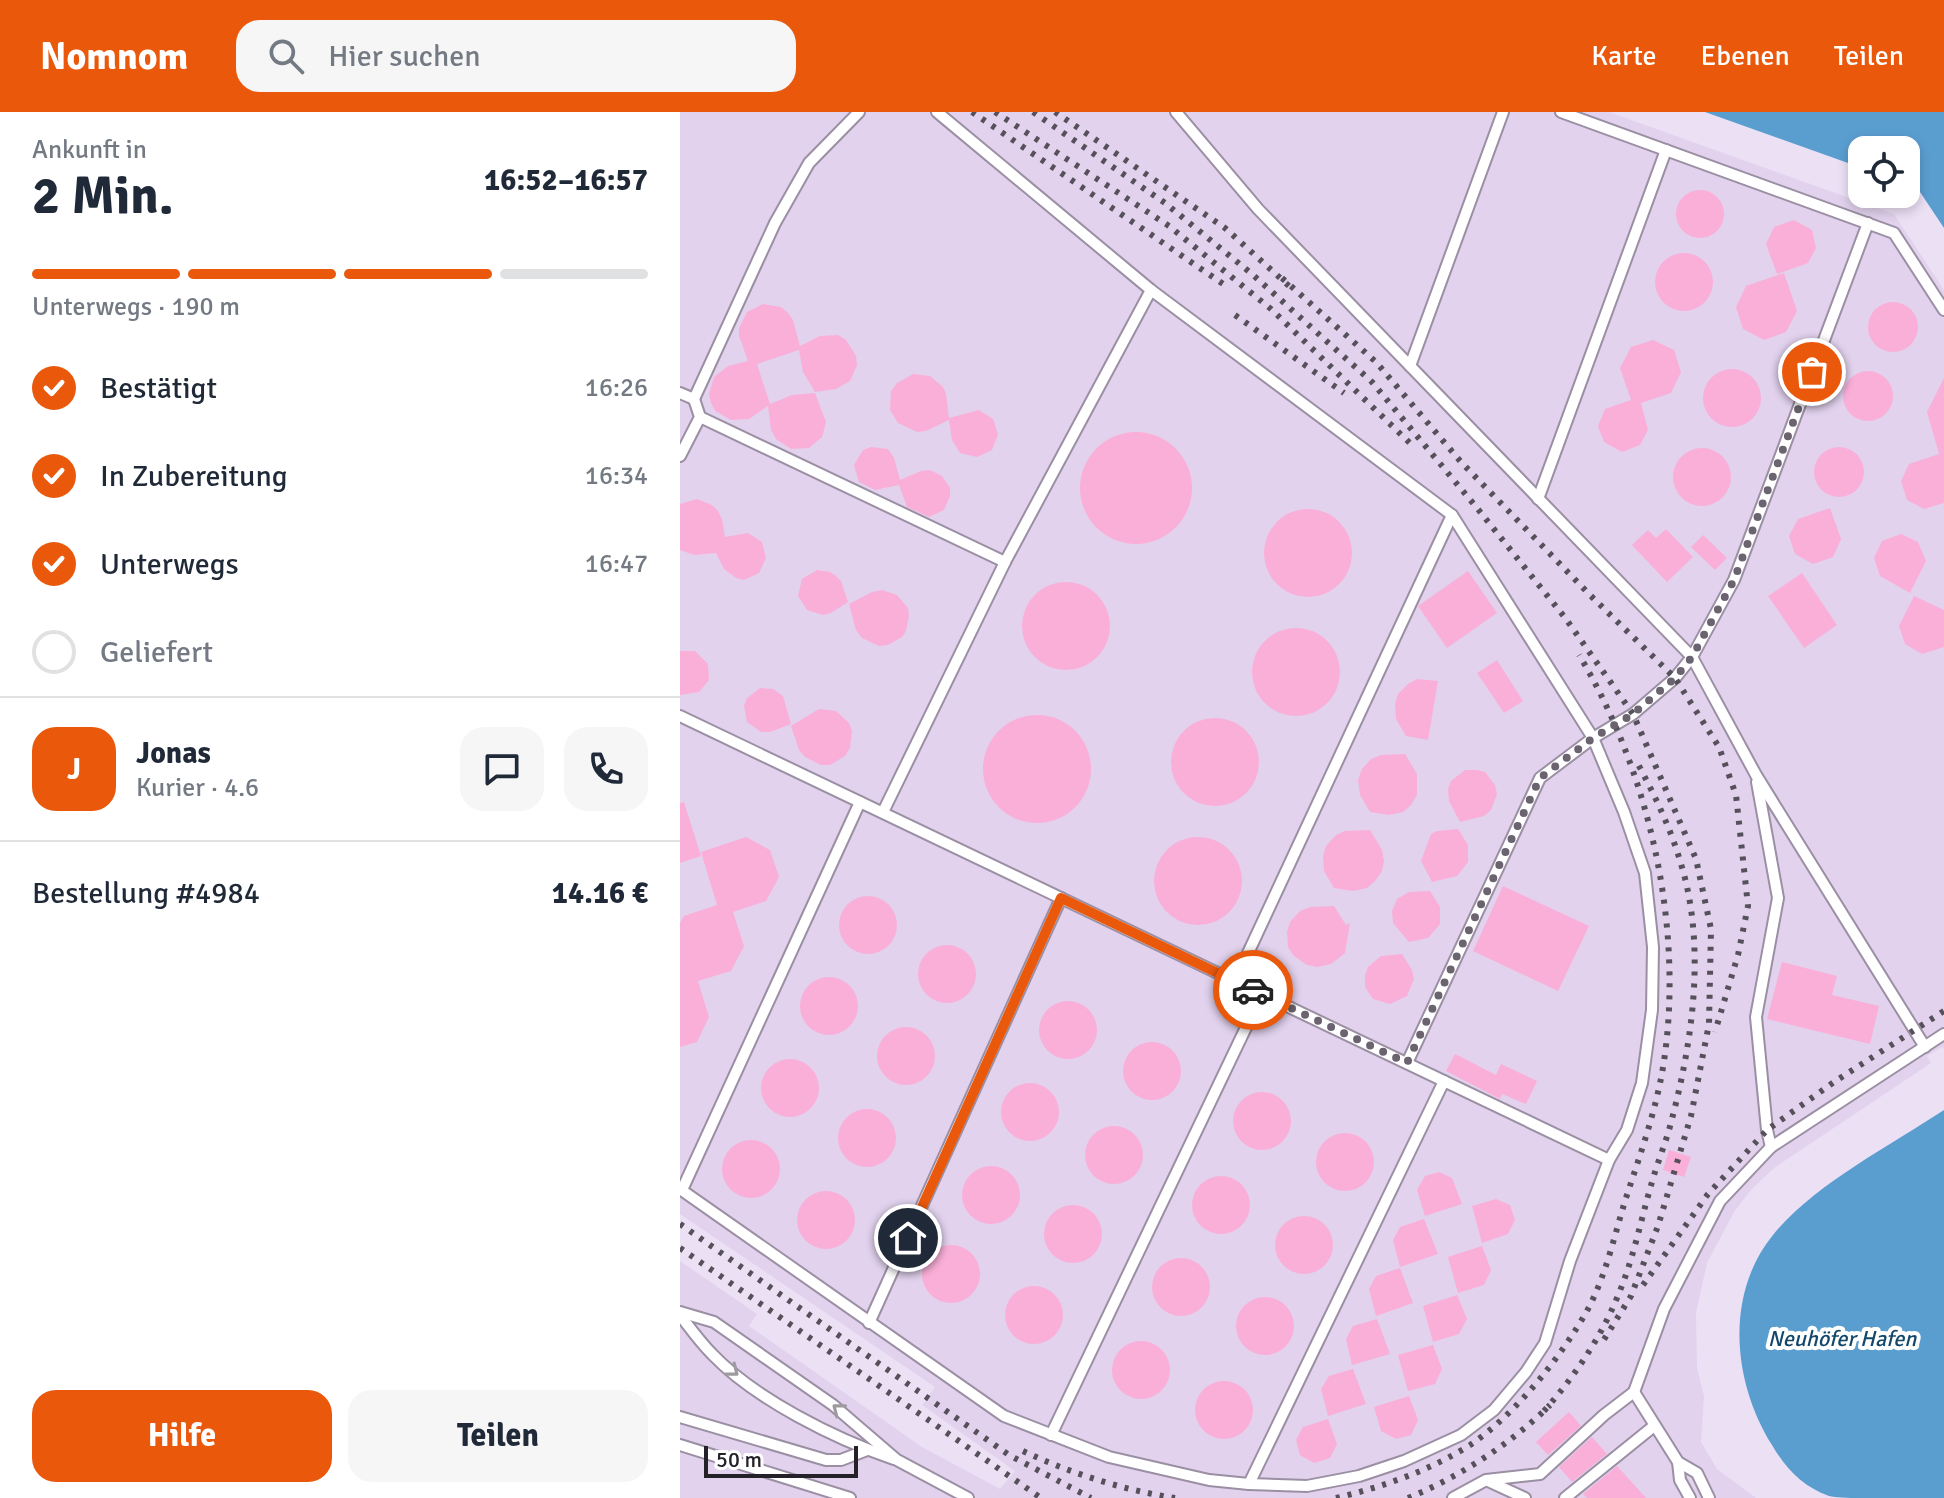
<!DOCTYPE html>
<html lang="de">
<head>
<meta charset="utf-8">
<style>
  :root { --surface:#fff; --page:#f6f6f7; --text:#1f2937; --muted:#747a83; --line:#e0e1e3; --accent:#ea580c }
  body { margin:0; font-family:Signika,sans-serif; background:var(--page); color:var(--text); height:100vh; display:flex; flex-direction:column; font-size:30px; white-space:nowrap }
  * { box-sizing:border-box; margin:0 }
  p { font-size:26px; color:var(--muted) }
  .icon { flex:none; width:44px; height:44px; fill:none; stroke:currentColor; stroke-width:2; stroke-linecap:round; stroke-linejoin:round }
  .map { position:relative; flex:1; overflow:hidden }
  .drawer { display:flex; flex-direction:column; background:var(--surface); width:680px }
  .drawer>* { flex:none }
  .controls { position:absolute; left:1168px; top:24px; display:grid; gap:16px }
  .controls a { display:grid; place-items:center; width:72px; height:72px; border-radius:16px; background:var(--surface); box-shadow:0 4px 12px #0003; font-size:40px }
  .scale { position:absolute; left:24px; bottom:20px; width:154px; box-sizing:border-box; padding-left:8px; border:4px solid #252128; border-top:0; font-size:22px; line-height:28px; white-space:nowrap; color:#252128; -webkit-text-stroke:6px #fff; paint-order:stroke }
  .pin { position:absolute; display:grid; place-items:center; width:68px; height:68px; color:#fff; margin:-34px; border:4px solid #fff; border-radius:50%; box-shadow:0 2px 8px #0007 }
  .courier { position:absolute; display:grid; place-items:center; width:80px; height:80px; margin:-40px; border:6px solid #ea580c; border-radius:50%; background:#fff; color:#222; box-shadow:0 2px 10px #0007 }
  .headline em { font-style:normal; font-weight:700 }
  .headline div { display:flex; flex-direction:column-reverse }
  .headline { display:flex; align-items:center; justify-content:space-between; height:136px; padding:0 32px }
  h1 { font-size:52px; font-weight:700; line-height:60px }
  .bar { display:grid; grid-template-columns:repeat(4,1fr); gap:12px 8px; align-content:center; height:96px; padding:0 32px }
  .bar i { height:10px; border-radius:6px; background:var(--line) }
  .bar .on { background:var(--accent) }
  .bar p { grid-column:span 4 }
  .line { display:flex; align-items:center; gap:20px; padding:0 32px; border-top:2px solid var(--line) }
  .line div { flex:1 }
  .round { display:grid; place-items:center; flex:none; width:84px; height:84px; border-radius:24px; background:var(--page) }
  ol { padding:0 32px; list-style:none }
  li { display:flex; align-items:center; gap:24px; height:88px }
  li p { margin-inline-start:auto }
  li .icon { padding:8px; border-radius:50%; background:var(--accent); color:#fff; stroke-width:4 }
  li:last-child { color:var(--muted) }
  li i { width:44px; height:44px; border:4px solid var(--line); border-radius:50% }
  .action { display:flex; gap:16px; margin-top:auto; padding:16px 32px }
  .action a { flex:1; height:92px; border-radius:24px; background:var(--accent); color:#fff; font-size:32px; font-weight:700; line-height:92px; text-align:center }
  .action a+a { background:var(--page); color:var(--text) }
  header { display:flex; align-items:center; gap:48px; box-sizing:border-box; height:112px; padding:0 40px; background:var(--accent); color:#fff }
  header strong { font-size:38px }
  nav { display:flex; gap:44px; margin-inline-start:auto; font-size:28px }
  .search { width:560px; height:72px; background:var(--page); display:flex; align-items:center; gap:20px; box-sizing:border-box; padding:0 28px; border-radius:24px; color:var(--muted); font-size:30px }
  main { display:flex; flex:1; min-height:0 }
  .map>svg:first-child { display:block }
  .built { fill:#e2d2ee }
  .water { fill:#5a9ed0 }
  .building { fill:#faafd8 }
  .lines { fill:none; stroke-linecap:round; stroke-linejoin:round }
  .service-casing { stroke:#9a8fa3; stroke-width:14 }
  .service { stroke:#fff; stroke-width:10 }
  .rail { stroke:#56505a; stroke-width:6; stroke-dasharray:4 8; stroke-linecap:butt }
  .oneway { stroke:#9d9b9e }
  .done { stroke:#6b6470; stroke-width:8; stroke-dasharray:0 14.4 }
  .route { stroke:#ea580c; stroke-width:10 }
  .labels { text-anchor:middle; stroke-width:8; stroke-linejoin:round; paint-order:stroke }
  .water-label { font-size:22px; font-style:italic; fill:#14486a; stroke:#fff }
</style>
</head>
<body>
<header>
<strong>Nomnom</strong>
<div class="search"><svg class="icon" aria-label="search" viewBox="0 0 24 24"><circle cx="10" cy="10" r="6"/><path d="M15 15l6 6"/></svg>Hier suchen</div>
<nav><a>Karte</a><a>Ebenen</a><a>Teilen</a></nav>
</header>
<main>
<section class="drawer">
<div class="headline"><div><h1>2 Min.</h1><p>Ankunft in</p></div><em>16:52–16:57</em></div>
<div class="bar"><i class="on"></i><i class="on"></i><i class="on"></i><i></i><p>Unterwegs · 190 m</p></div>
<ol>
<li><svg class="icon" aria-label="check" viewBox="0 0 24 24"><path d="M5 12l5 5 9-10"/></svg>Bestätigt<p>16:26</p></li>
<li><svg class="icon" aria-label="check" viewBox="0 0 24 24"><path d="M5 12l5 5 9-10"/></svg>In Zubereitung<p>16:34</p></li>
<li><svg class="icon" aria-label="check" viewBox="0 0 24 24"><path d="M5 12l5 5 9-10"/></svg>Unterwegs<p>16:47</p></li>
<li><i></i>Geliefert</li>
</ol>
<div class="line" style="height:144px"><b class="round" style="background:var(--accent);color:#fff">J</b><div><b>Jonas</b><p>Kurier · 4.6</p></div><a class="round"><svg class="icon" aria-label="chat" viewBox="0 0 24 24"><path d="M4 5h16v11H9l-5 4z"/></svg></a><a class="round"><svg class="icon" aria-label="phone" viewBox="0 0 24 24"><path d="M5 4h4l2 5-3 2q2 4 5 5l2-3 5 2v4C11 20 4 13 5 4z"/></svg></a></div>
<div class="line" style="height:104px"><div>Bestellung #4984</div><b>14.16 €</b></div>
<div class="action"><a>Hilfe</a><a>Teilen</a></div>
</section>
<div class="map">
<svg width="1264" height="1386" viewBox="0 0 1264 1386">
  <rect width="100%" height="100%" fill="#ece0f5"/>
  <path class="built" d="M0 0H929L1214 102 1264 178V937L1262 935 1247 944 1251 951 1094 1056 1071 1078 1054 1100 1027 1151 1016 1201 1017 1256 1024 1284 1021 1330 1037 1357 1076 1386H0V1149L77 1202 69 1214 242 1335 320 1377 335 1359 242 1293 255 1275 0 1102Z"/>
  <g class="water">
    <path d="M1025 0H1264V116L1238 77 1226 72V38H1182V56Z"/>
    <path d="M1264 998V1386C1238 1386 1211 1386 1185 1386 1174 1386 1159 1386 1149 1384 1123 1375 1106 1357 1092 1333 1053 1271 1044 1183 1093 1123 1132 1074 1211 1033 1264 998Z"/>
  </g>
  <g class="building">
    <circle cx="1020" cy="102" r="24"/>
    <path d="M1114 108 1132 118 1136 136 1128 151 1097 162 1086 132 1094 115Z"/>
    <circle cx="1004" cy="170" r="29"/>
    <path d="M1104 161 1117 199 1106 220 1084 228 1063 217 1056 195 1066 174Z"/>
    <circle cx="1213" cy="215" r="25"/>
    <path d="M83 192 101 195 108 201 113 208 120 234 140 224 158 223 166 228 176 244 177 253 170 269 156 277 135 280 123 260 119 238 77 252 90 292 112 283 135 281 146 310 142 325 129 336 111 337 96 327 91 318 88 294 69 307 51 308 35 299 31 291 29 282 34 265 48 254 68 249 59 224V216L67 200Z"/>
    <path d="M973 228 994 238 1001 260 991 281 961 291 968 318 960 333 942 340 924 330 918 314 925 297 951 288 940 256 951 235Z"/>
    <circle cx="1052" cy="286" r="29"/>
    <circle cx="1188" cy="284" r="25"/>
    <path d="M233 262 250 264 263 275 266 282 269 306 299 298 313 307 318 322 312 338 297 345 280 341 272 328 269 308 246 319 237 320 218 311 210 298 211 279 217 271Z"/>
    <path d="M1264 266V391L1244 397 1227 388 1221 369 1229 352 1259 342 1247 300Z"/>
    <circle cx="456" cy="376" r="56"/>
    <path d="M191 335 208 337 214 346 220 368 241 359 250 358 262 364 270 376V384L264 398 249 405 227 395 219 373 195 378 179 370 174 353 183 338Z"/>
    <circle cx="1159" cy="360" r="25"/>
    <circle cx="1022" cy="365" r="29"/>
    <path d="M17 387 32 393 38 399 42 407 45 425 68 421 82 430 86 446 79 461 64 468 56 466 44 457 36 441 14 443 0 438V392Z"/>
    <path d="M1150 396 1161 427 1153 445 1133 452 1115 442 1109 424 1118 407Z"/>
    <circle cx="628" cy="441" r="44"/>
    <path d="M986 417 1013 445 987 470 952 433 968 418 976 426Z"/>
    <path d="M1221 422 1238 430 1246 449 1230 481 1200 464 1194 446 1202 429Z"/>
    <path d="M1023 423 1047 446 1035 458 1011 435Z"/>
    <path d="M137 458 150 460 156 464 161 469 168 490 151 501 143 503 127 498 118 484 122 467Z"/>
    <path d="M788 459 817 501 767 536 738 494Z"/>
    <path d="M1122 461 1157 513 1124 536 1088 484Z"/>
    <circle cx="386" cy="514" r="44"/>
    <path d="M202 478 217 483 228 496 229 504 226 519 222 525 208 533 199 534 182 526 176 518 169 492 192 480Z"/>
    <path d="M1234 484 1264 498V535L1242 542 1225 532 1219 514Z"/>
    <circle cx="616" cy="560" r="44"/>
    <path d="M0 539H15L28 552 29 568 19 580 0 583Z"/>
    <path d="M817 548 843 589 824 601 797 561Z"/>
    <path d="M737 567 758 569 748 628 726 624 716 607 715 592 718 582 728 572Z"/>
    <path d="M80 576 93 577 103 584 111 612 90 620H81L67 610 64 594 67 586Z"/>
    <path d="M139 597 156 599 169 611 172 619 170 636 165 644 150 653H141L125 645 119 638 111 614Z"/>
    <circle cx="357" cy="657" r="54"/>
    <circle cx="535" cy="650" r="44"/>
    <path d="M725 642 737 662V683L731 693 723 700 709 703 690 700 680 683 678 668 682 657 691 647 701 643Z"/>
    <path d="M785 658H797L805 660 815 673 817 682 811 698 804 704 780 710 769 689 768 677 771 669Z"/>
    <path d="M4 690 21 744 0 751V691Z"/>
    <path d="M778 717 788 733V750L777 764 752 770 741 749 751 722 757 719Z"/>
    <path d="M690 718 702 738 704 749 702 759 695 769 687 776 673 779 654 776 644 759 643 744 646 734 656 723 665 719Z"/>
    <path d="M66 725 90 738 99 765 86 789 53 800 64 834 51 859 18 869 29 905 17 930 0 935V811L4 804 37 793 21 740Z"/>
    <circle cx="518" cy="769" r="44"/>
    <path d="M823 774 909 814 878 879 793 839Z"/>
    <path d="M750 779 760 795V812L748 826 729 830 713 811 712 799 717 787 729 780Z"/>
    <circle cx="188" cy="813" r="29"/>
    <path d="M654 794 666 813 670 811 665 841 651 852 637 855 627 853 614 844 608 835 607 820 610 810 620 799 630 795Z"/>
    <circle cx="267" cy="862" r="29"/>
    <path d="M722 842 732 858 734 867 727 884 710 892 693 887 685 875V863L688 855 701 844Z"/>
    <path d="M1102 850 1157 864 1152 883 1199 894 1190 932 1087 907Z"/>
    <circle cx="149" cy="894" r="29"/>
    <circle cx="388" cy="918" r="29"/>
    <circle cx="226" cy="944" r="29"/>
    <circle cx="472" cy="959" r="29"/>
    <path d="M775 942 816 963 821 952 857 969 846 992 822 982 820 987 766 959Z"/>
    <circle cx="110" cy="976" r="29"/>
    <circle cx="350" cy="1000" r="29"/>
    <circle cx="582" cy="1009" r="29"/>
    <circle cx="187" cy="1026" r="29"/>
    <circle cx="434" cy="1043" r="29"/>
    <circle cx="665" cy="1050" r="29"/>
    <circle cx="71" cy="1057" r="29"/>
    <path d="M989 1038 1011 1045 1004 1065 983 1058Z"/>
    <circle cx="311" cy="1083" r="29"/>
    <path d="M759 1060 772 1066 782 1092 745 1104 737 1078 745 1064Z"/>
    <circle cx="541" cy="1093" r="29"/>
    <circle cx="146" cy="1108" r="29"/>
    <path d="M816 1087 830 1093 835 1108 828 1122 802 1131 792 1094Z"/>
    <circle cx="393" cy="1122" r="29"/>
    <circle cx="624" cy="1133" r="29"/>
    <path d="M744 1107 758 1142 720 1155 713 1128 720 1115Z"/>
    <circle cx="271" cy="1162" r="29"/>
    <path d="M802 1134 811 1158 804 1173 778 1181 768 1145Z"/>
    <circle cx="501" cy="1175" r="29"/>
    <path d="M720 1156 733 1191 696 1204 689 1177 696 1164Z"/>
    <circle cx="354" cy="1203" r="29"/>
    <path d="M777 1183 787 1207 779 1222 753 1230 743 1194Z"/>
    <circle cx="585" cy="1214" r="29"/>
    <path d="M697 1207 710 1242 672 1253 666 1227 673 1214Z"/>
    <circle cx="461" cy="1258" r="29"/>
    <path d="M753 1233 762 1257 755 1272 728 1279 718 1243Z"/>
    <path d="M673 1257 686 1292 648 1304 641 1277 649 1264Z"/>
    <circle cx="544" cy="1298" r="29"/>
    <path d="M729 1284 738 1308 731 1323 716 1327 701 1319 694 1295Z"/>
    <path d="M889 1300 901 1314 868 1343 856 1330Z"/>
    <path d="M648 1307 657 1332 650 1346 634 1351 620 1343 616 1328 623 1315Z"/>
    <path d="M912 1325 927 1342 892 1370 879 1355Z"/>
    <path d="M937 1354 966 1386H907L903 1382Z"/>
  </g>
  <g class="lines">
    <defs>
      <g id="service">
        <path d="M496 0 578 97 1012 545 1076 663 1245 935"/>
        <path d="M881 0 1214 121 1264 198"/>
        <path d="M730 254 823 0"/>
        <path d="M0 281 14 287 95 111 129 51 179 0"/>
        <path d="M20 305 325 450"/>
        <path d="M0 344 20 305 14 287"/>
        <path d="M858 387 986 38"/>
        <path d="M0 604 929 1048"/>
        <path d="M1077 670 1098 786 1076 905 1087 1018 1091 1035"/>
        <path d="M203 700 325 450 471 178"/>
        <path d="M555 869 772 403"/>
        <path d="M727 951 860 666 913 626 953 602 995 566 1012 545 1054 468 1188 111"/>
        <path d="M0 1077 324 1304 429 1345 529 1368 569 1372 627 1374 679 1364 724 1349 781 1323 814 1298 846 1260 865 1231 890 1149 929 1048 947 1018 962 971 972 898 973 835 965 761 944 700 913 626 772 403 471 178 257 0"/>
        <path d="M2 1078 180 690"/>
        <path d="M0 1200 34 1210 153 1293 217 1348 288 1386"/>
        <path d="M0 1203C10 1216 20 1230 32 1242 75 1287 155 1327 214 1347"/>
        <path d="M189 1211 381 786"/>
        <path d="M954 1280 998 1350 1017 1361 1029 1386"/>
        <path d="M0 1305 146 1348H161L187 1338"/>
        <path d="M371 1323 582 882"/>
        <path d="M0 1333 170 1386"/>
        <path d="M998 1350 1000 1368 1010 1386"/>
        <path d="M808 1369 845 1386"/>
        <path d="M569 1372 764 969"/>
        <path d="M773 1386 806 1368 860 1362 924 1303 954 1280 984 1197 1040 1089 1091 1035 1264 922"/>
        <path d="M885 1386 974 1314"/>
      </g>
    </defs>
    <use href="#service" class="service-casing"/>
    <use href="#service" class="service"/>
    <g class="rail">
      <path d="M292 0 546 174"/>
      <path d="M315 0 489 114 591 197 735 336"/>
      <path d="M353 0 485 91 572 162 692 270 797 396 886 507 953 602 1016 747 1031 817 1029 912 1011 1004 978 1114 951 1184 920 1234"/>
      <path d="M375 0 545 116 609 174"/>
      <path d="M602 166 696 250 781 350 910 483 995 566 1039 635 1056 683 1068 794 1058 843 1035 920"/>
      <path d="M555 203 664 281"/>
      <path d="M0 1112 329 1343 411 1386"/>
      <path d="M0 1136 361 1386"/>
      <path d="M963 1173 1028 1082 1087 1018 1154 970 1264 899"/>
      <path d="M864 1299C895 1264 922 1224 939 1181 954 1145 961 1107 972 1070 977 1052 984 1035 989 1018 1012 934 1027 837 1001 752 991 717 975 684 958 652"/>
      <path d="M343 1339C390 1361 443 1378 495 1386"/>
      <path d="M656 1386C702 1375 749 1359 790 1333 835 1303 882 1244 908 1197 926 1163 934 1125 945 1089 960 1043 977 996 984 949 1004 814 969 659 899 543"/>
      <path d="M728 1386C779 1365 831 1332 870 1293"/>
    </g>
  </g>
  <defs><path id="oneway-chevron" d="M-2-3.5L2.5 0L-2 3.5" fill="none" stroke-width="1.6" stroke-linecap="round" stroke-linejoin="round" transform="scale(2)"/></defs>
  <g class="oneway">
    <use href="#oneway-chevron" transform="translate(53 1259) rotate(38)"/>
    <use href="#oneway-chevron" transform="translate(158 1297) rotate(-142)"/>
  </g>
  <g class="lines">
    <path class="done" d="M573 878 727 951 860 666 913 626 953 602 995 566 1012 545 1054 468 1132 260"/>
    <path class="route" d="M228 1126 381 786 573 878"/>
  </g>
  <g class="labels">
    <g class="water-label">
      <text x="1162" y="1234">Neuhöfer Hafen</text>
    </g>
  </g>
</svg>
<div class="controls">
<a><svg class="icon" aria-label="locate" viewBox="0 0 24 24"><circle cx="12" cy="12" r="6"/><path d="M12 2v4M12 18v4M2 12h4M18 12h4"/></svg></a>
</div>
<div class="scale">50 m</div>
<div class="pin" style="left:1132px;top:260px;background:#ea580c"><svg class="icon" aria-label="bag" viewBox="0 0 24 24"><path d="M5 8h14l-1 12H6zM9 8a3 3 0 0 1 6 0"/></svg></div>
<div class="pin" style="left:228px;top:1126px;background:#1f2937"><svg class="icon" aria-label="home" viewBox="0 0 24 24"><path d="M3 11l9-7 9 7M6 9v11h12V9"/></svg></div>
<div class="courier" style="left:573px;top:878px"><svg class="icon" aria-label="car" viewBox="0 0 24 24"><path d="M5 17H2v-5l4-1 3-4h7l3 4 3 1v5h-3M9 17h6M6 11h13"/><circle cx="7" cy="17" r="2"/><circle cx="17" cy="17" r="2"/></svg></div>
</div>
</main>
</body>
</html>
